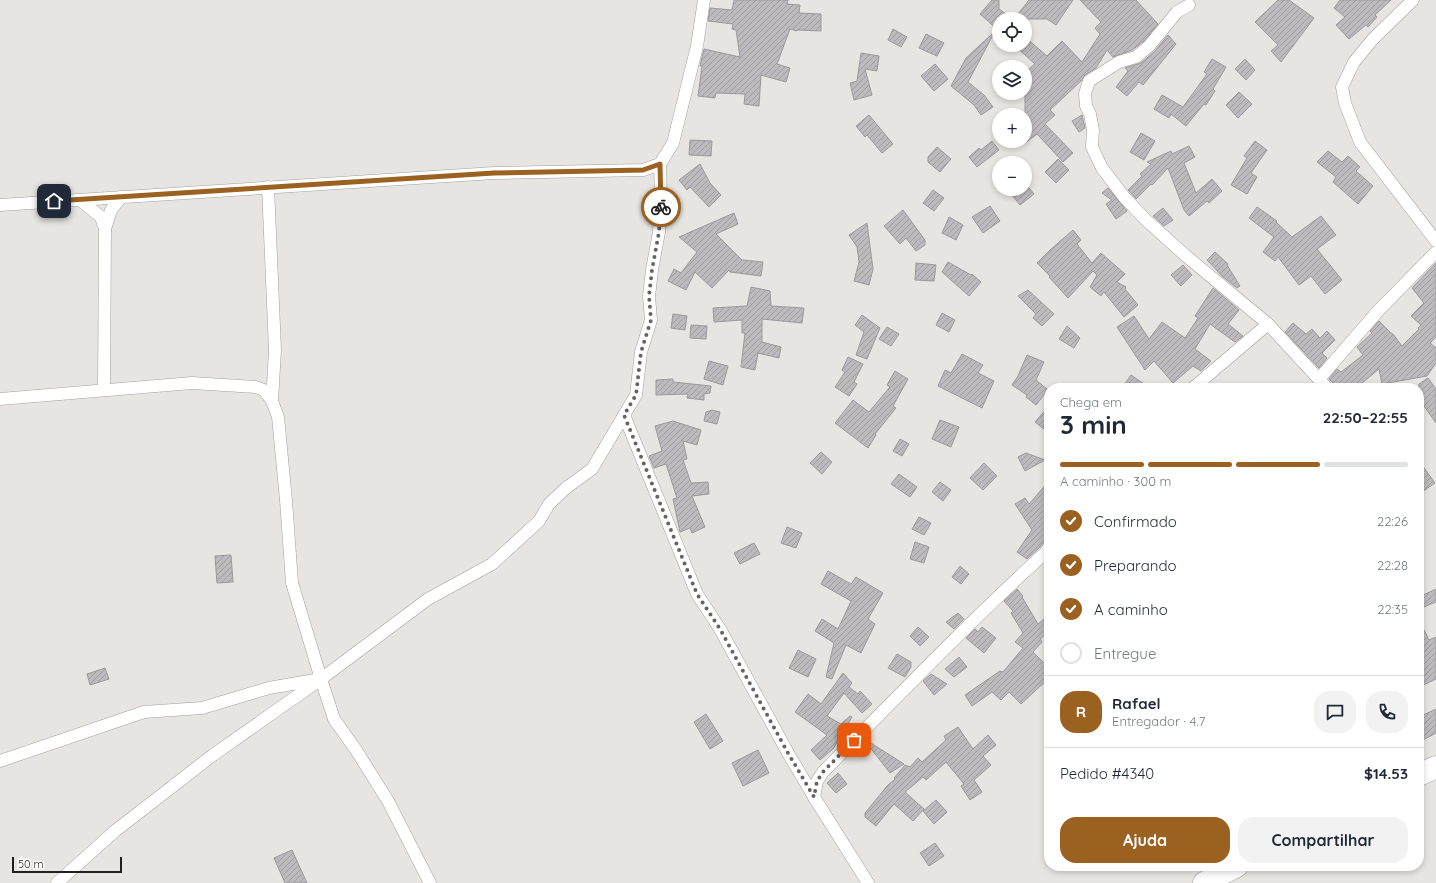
<!DOCTYPE html>
<html lang="pt">
<head>
<meta charset="utf-8">
<style>
  :root { --surface:#fff; --page:#f2f2f3; --text:#1f2937; --muted:#747a83; --line:#e0e1e3; --accent:#9b6120 }
  body { margin:0; font-family:Quicksand,sans-serif; background:var(--page); color:var(--text); height:100vh; display:flex; flex-direction:column; font-size:15px; white-space:nowrap }
  * { box-sizing:border-box; margin:0 }
  p { font-size:13px; color:var(--muted) }
  .icon { flex:none; width:22px; height:22px; fill:none; stroke:currentColor; stroke-width:2; stroke-linecap:round; stroke-linejoin:round }
  .map { position:relative; flex:1; overflow:hidden }
  .sheet { position:absolute; left:1044px; top:383px; width:380px; height:488px; display:flex; flex-direction:column; background:var(--surface); border-radius:16px; box-shadow:0 2px 6px #0003 }
  .sheet>* { flex:none }
  .buttons { position:absolute; left:992px; top:12px; display:grid; gap:8px }
  .buttons a { display:grid; place-items:center; width:40px; height:40px; border-radius:50%; background:var(--surface); box-shadow:0 2px 6px #0003; font-size:20px }
  .scale { position:absolute; left:12px; bottom:10px; width:110px; box-sizing:border-box; padding-left:4px; border:2px solid #1f1f1e; border-top:0; font-size:11px; line-height:14px; white-space:nowrap; color:#1f1f1e; -webkit-text-stroke:3px #fff; paint-order:stroke }
  .pin { position:absolute; display:grid; place-items:center; width:34px; height:34px; color:#fff; margin:-17px; border-radius:8px; box-shadow:0 2px 6px #0006 }
  .courier { position:absolute; display:grid; place-items:center; width:40px; height:40px; margin:-20px; border:3px solid #9b6120; border-radius:50%; background:#fff; color:#222; box-shadow:0 1px 5px #0007 }
  .headline em { font-style:normal; font-weight:700 }
  .headline div { display:flex; flex-direction:column-reverse }
  .headline { display:flex; align-items:center; justify-content:space-between; height:68px; padding:0 16px }
  h1 { font-size:26px; font-weight:700; line-height:30px }
  .bar { display:grid; grid-template-columns:repeat(4,1fr); gap:6px 4px; align-content:center; height:48px; padding:0 16px }
  .bar i { height:5px; border-radius:3px; background:var(--line) }
  .bar .on { background:var(--accent) }
  .bar p { grid-column:span 4 }
  .line { display:flex; align-items:center; gap:10px; padding:0 16px; border-top:1px solid var(--line) }
  .line div { flex:1 }
  .round { display:grid; place-items:center; flex:none; width:42px; height:42px; border-radius:16px; background:var(--page) }
  ol { padding:0 16px; list-style:none }
  li { display:flex; align-items:center; gap:12px; height:44px }
  li p { margin-inline-start:auto }
  li .icon { padding:4px; border-radius:50%; background:var(--accent); color:#fff; stroke-width:4 }
  li:last-child { color:var(--muted) }
  li i { width:22px; height:22px; border:2px solid var(--line); border-radius:50% }
  .primary-button { display:flex; gap:8px; margin-top:auto; padding:8px 16px }
  .primary-button a { flex:1; height:46px; border-radius:16px; background:var(--accent); color:#fff; font-size:16px; font-weight:700; line-height:46px; text-align:center }
  .primary-button a+a { background:var(--page); color:var(--text) }
  .map>svg:first-child { display:block }
  .building { fill:url(#building-hatch); stroke:#9b999b }
  .lines { fill:none; stroke-linecap:round; stroke-linejoin:round }
  .street-casing { stroke:#a2a09e; stroke-width:13 }
  .highway-casing { stroke:#a2a09e; stroke-width:23 }
  .street { stroke:#fff; stroke-width:12 }
  .highway { stroke:#fff; stroke-width:22 }
  .done { stroke:#656463; stroke-width:4; stroke-dasharray:0 7.2 }
  .route { stroke:#9b6120; stroke-width:5 }
</style>
</head>
<body>
<div class="map">
<svg width="1436" height="883" viewBox="0 0 1436 883">
  <defs>
    <pattern id="building-hatch" width="6" height="6" patternUnits="userSpaceOnUse"><rect width="6" height="6" fill="#bcbabc"/><path d="M-1 1l2-2M0 6l6-6M5 7l2-2" fill="none" stroke="#a19fa1"/></pattern>
  </defs>
  <rect width="100%" height="100%" fill="#e7e5e2"/>
  <g class="building">
    <path d="M734 0H788L787 4 800 5 799 13 821 14V31L797 30V31L790 29 777 64 790 68 786 82 761 75 759 106 744 104 745 94 716 93 715 98 698 96 702 66H700L704 49 740 57 736 30 732 29 733 24 708 21 710 8 732 10Z"/>
    <path d="M992 0H999V9L1013 19H999V31L980 14Z"/>
    <path d="M1029 0H1073L1056 25 1047 19H1014Z"/>
    <path d="M1080 0H1136L1158 24 1144 41 1132 50 1113 57 1107 50 1096 68 1085 75 1081 81 1050 110 1055 115 1045 124 1073 153 1063 162 1037 134 1025 143V72L1035 64 1014 45H1025V37L1047 56 1062 41 1082 62 1100 34 1095 28 1101 22Z"/>
    <path d="M1278 0H1289L1314 18 1281 62 1271 51 1278 45 1255 22Z"/>
    <path d="M1340 0H1391L1375 15 1377 17 1368 27 1366 25 1349 39 1336 25 1345 17 1334 8Z"/>
    <path d="M893 29 907 37 901 47 888 40Z"/>
    <path d="M926 34 944 43 937 56 919 48Z"/>
    <path d="M992 34 993 35 968 82 984 95 993 107 981 115 974 105 951 86 966 58Z"/>
    <path d="M1168 35 1176 44 1143 85 1139 82 1127 96 1116 87 1128 71 1125 68 1141 63 1155 51Z"/>
    <path d="M861 53 879 56 877 71 865 69 872 95 854 100 850 83 857 81Z"/>
    <path d="M1212 59 1226 67 1213 89 1215 91 1206 105 1204 104 1186 126 1171 114 1169 118 1154 109 1162 95 1183 107 1207 74 1204 72Z"/>
    <path d="M1245 59 1255 70 1246 80 1235 69Z"/>
    <path d="M935 64 948 79 934 91 921 76Z"/>
    <path d="M1239 92 1252 104 1238 118 1226 105Z"/>
    <path d="M869 115 893 144 882 153 867 135 865 137 856 126Z"/>
    <path d="M1082 115 1085 128 1079 132 1072 121Z"/>
    <path d="M1141 133 1155 141 1144 160 1130 152Z"/>
    <path d="M690 140 712 141 711 156 689 155Z"/>
    <path d="M992 141 999 150 977 167 969 157 979 148 981 150Z"/>
    <path d="M1255 141 1267 150 1251 173 1257 177 1247 194 1231 185 1247 158 1244 156Z"/>
    <path d="M1189 146 1195 157 1184 163 1196 193 1212 179 1222 191 1209 203 1207 201 1189 216 1184 210 1168 168 1152 185 1151 184 1136 199 1131 193 1128 190 1142 176 1140 174 1151 164 1147 162 1171 151 1172 154Z"/>
    <path d="M937 147 951 159 940 172 928 162V157Z"/>
    <path d="M1328 151 1342 162 1348 156 1360 167 1356 171 1373 186 1358 204 1333 182 1336 177 1317 162Z"/>
    <path d="M1058 159 1069 170 1056 183 1045 172Z"/>
    <path d="M700 164 710 183 721 195 709 207 690 187 687 190 679 180Z"/>
    <path d="M1025 183 1034 194 1020 205 1011 194 1018 189H1025Z"/>
    <path d="M1108 188 1127 211 1116 219 1106 204 1112 200 1102 193Z"/>
    <path d="M933 190 944 198 934 211 923 203Z"/>
    <path d="M990 206 1000 221 983 233 972 217Z"/>
    <path d="M1257 207 1277 221 1276 222 1292 237 1321 216 1336 235 1317 249 1342 280 1325 294 1311 276 1299 285 1278 257 1275 261 1263 252 1274 237 1249 218Z"/>
    <path d="M1163 208 1173 220 1164 226 1153 216Z"/>
    <path d="M903 210 925 240V245L916 251 906 238 900 244 884 226Z"/>
    <path d="M734 213 738 224 716 234 742 260 763 262 761 276 730 272 729 270 712 288 695 272 686 290 668 281 674 269 681 273 697 252 679 237Z"/>
    <path d="M949 217 963 225 956 240 942 233Z"/>
    <path d="M867 223 873 269 869 285 854 281 859 262 857 247 849 235Z"/>
    <path d="M1073 230 1081 240 1077 244 1092 263 1101 253 1125 274 1117 282 1126 287 1125 289 1138 305 1124 317 1104 292 1101 296 1090 287 1097 275 1093 271 1068 298 1049 277 1050 276 1037 263 1050 250Z"/>
    <path d="M1215 252 1228 264 1227 265 1240 286 1237 288 1222 276 1207 260Z"/>
    <path d="M948 262 971 275 972 274 981 282 969 296 942 272Z"/>
    <path d="M916 263 936 265 934 281 915 280Z"/>
    <path d="M1436 263V337L1430 343 1436 348V363L1427 376 1382 384 1379 369 1356 388H1334L1333 383 1329 379 1337 369 1341 372 1363 355 1357 347 1372 333 1370 331 1379 321 1392 334H1393L1402 346 1419 329 1418 328 1421 325 1411 316 1424 303 1412 288Z"/>
    <path d="M1183 265 1192 275 1181 286 1171 275Z"/>
    <path d="M751 287 770 291 771 306 804 308 802 323 762 319V342L781 347 779 358 758 353 755 370 741 367 745 333H742V320L714 322 713 308 747 306Z"/>
    <path d="M1213 288 1239 310 1228 324 1243 336 1235 342 1210 324 1195 349 1211 361 1201 371 1193 366 1173 383 1154 361 1145 370 1117 327 1134 316 1149 339 1162 322 1185 338 1198 318 1195 316Z"/>
    <path d="M1028 290 1054 314 1042 326 1033 318 1036 314 1018 296Z"/>
    <path d="M942 313 955 320 949 332 936 325Z"/>
    <path d="M673 314 687 316 685 330 671 328Z"/>
    <path d="M862 315 880 328 867 359 856 355 864 332 855 325Z"/>
    <path d="M1293 323 1306 334 1312 329 1320 338 1327 331 1335 340 1322 353 1327 358 1319 368 1285 332Z"/>
    <path d="M691 325 707 326 706 339 690 338Z"/>
    <path d="M1067 326 1080 338 1074 348 1059 339Z"/>
    <path d="M887 327 899 334 891 346 879 339Z"/>
    <path d="M962 354 983 365 978 373 994 381 982 408 938 386 945 370 951 373Z"/>
    <path d="M1027 355 1044 362 1036 380 1048 390 1036 405 1026 397 1027 395 1012 385 1018 376Z"/>
    <path d="M848 357 863 364 854 382 857 384 849 396 835 387 845 372 842 370Z"/>
    <path d="M709 361 728 366 723 385 704 379Z"/>
    <path d="M895 371 908 379 893 406 896 408 875 434 876 435 868 448 835 423 853 400 869 412 890 387 887 385Z"/>
    <path d="M1131 375 1150 388H1122Z"/>
    <path d="M1428 378 1436 389V423L1419 399V384Z"/>
    <path d="M673 379V382L711 386 710 393 704 394V400L687 398 688 394 656 395V380Z"/>
    <path d="M1049 406V433L1035 422Z"/>
    <path d="M712 410 720 412 717 424 704 421 706 412Z"/>
    <path d="M940 420 959 427 951 447 932 439Z"/>
    <path d="M673 421 701 430 697 445 683 441 687 459 683 460 691 483 708 482 709 494 692 496 705 527 692 533 690 528 680 532 673 499 677 498 666 464 654 468 649 456 662 451 655 426Z"/>
    <path d="M900 439 909 444 902 456 893 451Z"/>
    <path d="M821 452 832 462 822 474 810 463Z"/>
    <path d="M1026 453 1045 460 1025 471 1018 457Z"/>
    <path d="M1419 461 1435 483 1419 494Z"/>
    <path d="M984 463 997 476 983 490 970 478Z"/>
    <path d="M899 474 917 487 910 497 891 484Z"/>
    <path d="M1049 481V539L1043 543 1039 548 1027 559 1017 552 1032 530 1015 504 1025 498 1029 504Z"/>
    <path d="M940 482 951 490 943 501 932 492Z"/>
    <path d="M919 517 931 523 924 535 912 529Z"/>
    <path d="M787 527 802 533 796 548 781 543Z"/>
    <path d="M915 542 929 547 924 563 910 559Z"/>
    <path d="M754 543 760 554 740 564 734 553Z"/>
    <path d="M231 555 233 582 217 583 215 556Z"/>
    <path d="M960 566 969 574 961 584 952 577Z"/>
    <path d="M828 571 851 584 856 577 883 593 868 619 875 624 861 653 846 645 832 679 826 677 834 643 815 631 822 619 838 629 851 601 821 584Z"/>
    <path d="M1017 589 1023 596 1022 597 1038 624 1049 615V632L1040 639 1042 642 1033 652 1049 668V678L1021 704 1009 692 1001 700 992 692 972 706 965 695 1000 671 1003 672 1023 648 1015 642 1023 633 1011 613 1013 611 1004 601Z"/>
    <path d="M1436 589V602L1419 609V597Z"/>
    <path d="M958 613 964 619 954 629 946 622Z"/>
    <path d="M1419 620 1429 640 1436 637V679L1419 687Z"/>
    <path d="M918 627 929 637 920 646 910 636Z"/>
    <path d="M982 627 996 638 984 653 966 638 975 629 978 632Z"/>
    <path d="M798 650 816 659 808 677 789 668Z"/>
    <path d="M897 654 911 662V667L905 677 888 668Z"/>
    <path d="M959 657 967 667 954 677 945 669Z"/>
    <path d="M105 668 109 679 90 685 87 674Z"/>
    <path d="M843 673 852 683 849 687 858 694 860 691 872 704 862 713 844 693 827 716 841 724 850 716 852 717 833 749 820 760 811 750 827 735 795 712 808 694 821 704Z"/>
    <path d="M931 674 947 684 934 695 923 681Z"/>
    <path d="M1436 709V733L1419 742V717Z"/>
    <path d="M706 714 723 741 710 749 694 722Z"/>
    <path d="M958 727 973 749 988 735 996 745 983 756 991 765 974 780 982 792 970 800 961 786 964 784 946 762 926 780 923 777 905 792 924 809 913 821 894 804 876 826 865 817V813L887 786 895 779 894 778 905 765 910 767 918 758 922 762 946 740 944 736Z"/>
    <path d="M866 740 904 764 890 773 865 741Z"/>
    <path d="M758 750 769 773 743 786 732 763Z"/>
    <path d="M838 773 847 784 836 793 827 783Z"/>
    <path d="M936 800 947 812 934 824 923 811Z"/>
    <path d="M935 843 944 856 929 866 920 853Z"/>
    <path d="M292 850 307 883H285L274 858Z"/>
  </g>
  <g class="lines">
    <defs>
      <g id="street">
        <path d="M1413 0 1373 39 1354 62 1342 87 1345 103 1360 142 1436 241"/>
        <path d="M1189 5 1177 12 1149 46 1136 57 1119 62 1089 81 1085 94 1086 106 1090 114 1093 130 1092 147 1102 168 1125 198 1145 219 1186 256 1268 324 1327 388"/>
        <path d="M268 187 275 350 272 401"/>
        <path d="M80 200 101 217 105 229"/>
        <path d="M0 205 494 173 643 170 660 164 673 143 697 46 704 0"/>
        <path d="M1319 379 1378 311 1436 252"/>
        <path d="M1193 388 1268 324"/>
        <path d="M104 390 105 229 111 210 121 197"/>
        <path d="M0 399 192 383 256 387 264 390 272 401 278 417 286 500 292 583 321 679"/>
        <path d="M624 415 697 594 720 629 788 753 814 797"/>
        <path d="M0 761 144 712 202 708 269 688 321 679 428 599 492 564 539 521 549 504 566 488 592 469 636 395 641 352 651 320 649 296 652 270 659 232 661 198 660 164"/>
        <path d="M57 883 115 831 213 755 321 679 334 719 356 750 388 801 430 883"/>
        <path d="M868 883 814 797 817 781 823 772C896 698 968 623 1045 553L1049 547"/>
      </g>
      <g id="highway">
        <path d="M1419 775 1436 767"/>
        <path d="M1204 883 1237 866"/>
      </g>
    </defs>
    <use href="#street" class="street-casing"/>
    <use href="#highway" class="highway-casing"/>
    <use href="#street" class="street"/>
    <use href="#highway" class="highway"/>
  </g>
  <g class="lines">
    <path class="done" d="M661 207 659 232 652 270 649 296 651 320 641 352 636 395 624 415 697 594 720 629 788 753 814 797 817 781 823 772 854 740"/>
    <path class="route" d="M54 201 494 173 643 170 660 164 661 207"/>
  </g>
</svg>
<div class="buttons">
<a><svg class="icon" aria-label="locate" viewBox="0 0 24 24"><circle cx="12" cy="12" r="6"/><path d="M12 2v4M12 18v4M2 12h4M18 12h4"/></svg></a>
<a><svg class="icon" aria-label="layers" viewBox="0 0 24 24"><path d="M12 4l9 5-9 5-9-5zM3 14l9 5 9-5"/></svg></a>
<a>+</a>
<a>−</a>
</div>
<div class="scale">50 m</div>
<div class="pin" style="left:854px;top:740px;background:#ea580c"><svg class="icon" aria-label="bag" viewBox="0 0 24 24"><path d="M5 8h14l-1 12H6zM9 8a3 3 0 0 1 6 0"/></svg></div>
<div class="pin" style="left:54px;top:201px;background:#1f2937"><svg class="icon" aria-label="home" viewBox="0 0 24 24"><path d="M3 11l9-7 9 7M6 9v11h12V9"/></svg></div>
<div class="courier" style="left:661px;top:207px"><svg class="icon" aria-label="bike" viewBox="0 0 24 24"><circle cx="6" cy="16" r="4"/><circle cx="18" cy="16" r="4"/><path d="M6 16l4-8h5l3 8M10 8l3 8H6M13 5h3"/></svg></div>
<section class="sheet">
<div class="headline"><div><h1>3 min</h1><p>Chega em</p></div><em>22:50–22:55</em></div>
<div class="bar"><i class="on"></i><i class="on"></i><i class="on"></i><i></i><p>A caminho · 300 m</p></div>
<ol>
<li><svg class="icon" aria-label="check" viewBox="0 0 24 24"><path d="M5 12l5 5 9-10"/></svg>Confirmado<p>22:26</p></li>
<li><svg class="icon" aria-label="check" viewBox="0 0 24 24"><path d="M5 12l5 5 9-10"/></svg>Preparando<p>22:28</p></li>
<li><svg class="icon" aria-label="check" viewBox="0 0 24 24"><path d="M5 12l5 5 9-10"/></svg>A caminho<p>22:35</p></li>
<li><i></i>Entregue</li>
</ol>
<div class="line" style="height:72px"><b class="round" style="background:var(--accent);color:#fff">R</b><div><b>Rafael</b><p>Entregador · 4.7</p></div><a class="round"><svg class="icon" aria-label="chat" viewBox="0 0 24 24"><path d="M4 5h16v11H9l-5 4z"/></svg></a><a class="round"><svg class="icon" aria-label="phone" viewBox="0 0 24 24"><path d="M5 4h4l2 5-3 2q2 4 5 5l2-3 5 2v4C11 20 4 13 5 4z"/></svg></a></div>
<div class="line" style="height:52px"><div>Pedido #4340</div><b>$14.53</b></div>
<div class="primary-button"><a>Ajuda</a><a>Compartilhar</a></div>
</section>
</div>
</body>
</html>
